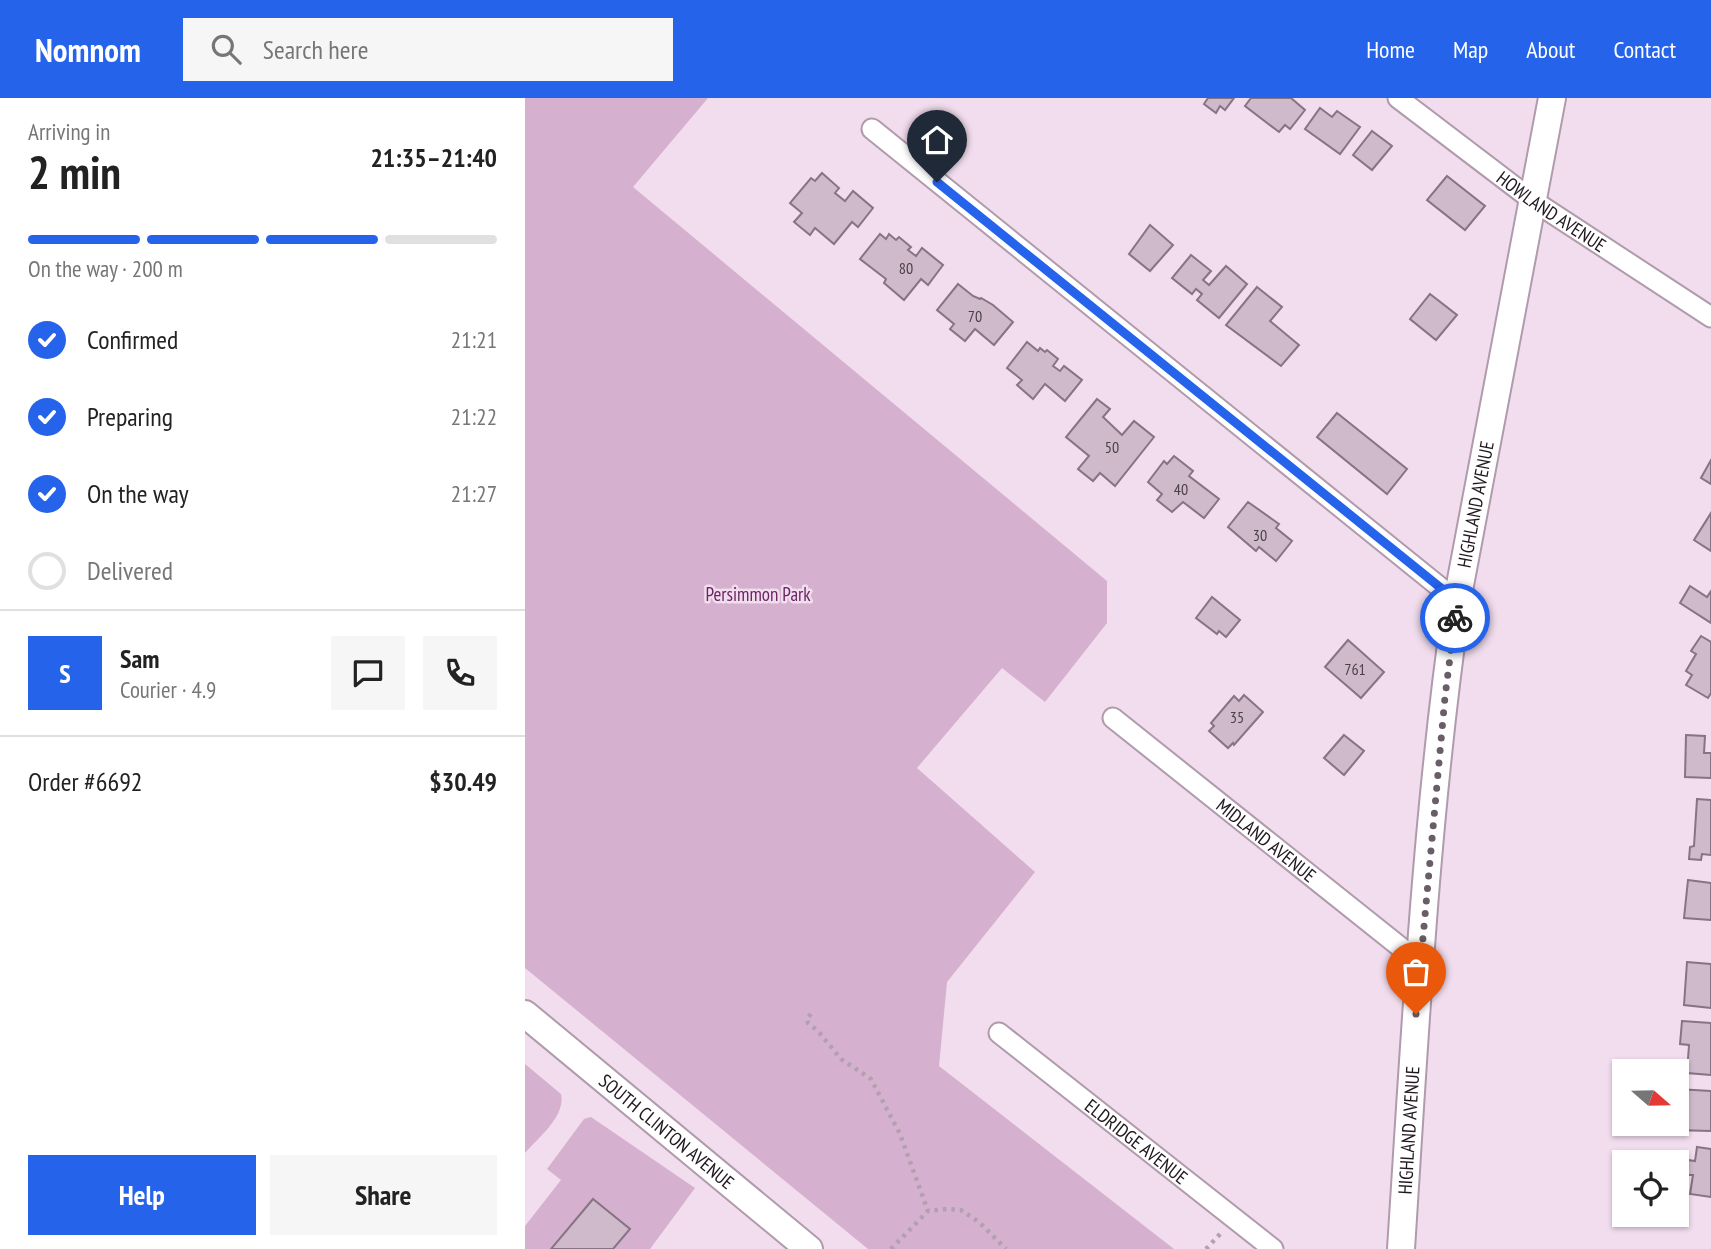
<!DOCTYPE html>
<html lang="en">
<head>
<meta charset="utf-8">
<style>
  :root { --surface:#fff; --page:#f6f6f6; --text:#222; --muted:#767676; --line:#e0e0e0; --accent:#2563eb }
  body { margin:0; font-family:"PT Sans Narrow",sans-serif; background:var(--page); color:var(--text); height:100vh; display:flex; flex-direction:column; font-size:26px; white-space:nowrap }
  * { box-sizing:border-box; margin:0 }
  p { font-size:23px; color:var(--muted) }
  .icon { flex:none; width:38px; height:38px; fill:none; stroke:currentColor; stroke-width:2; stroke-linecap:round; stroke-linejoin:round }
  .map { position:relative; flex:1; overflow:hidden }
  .panel { display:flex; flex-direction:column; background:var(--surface); width:525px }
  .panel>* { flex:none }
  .needle { width:46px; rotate:110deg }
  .controls { position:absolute; left:1087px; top:961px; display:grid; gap:14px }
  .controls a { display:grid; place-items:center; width:77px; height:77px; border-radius:0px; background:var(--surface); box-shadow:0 2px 5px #0004; font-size:35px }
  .pin { position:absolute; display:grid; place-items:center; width:60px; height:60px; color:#fff; margin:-72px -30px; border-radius:50% 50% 50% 0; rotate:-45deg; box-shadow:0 0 7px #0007 }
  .pin .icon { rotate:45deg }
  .courier { position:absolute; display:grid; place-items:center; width:70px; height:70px; margin:-35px; border:5px solid #2563eb; border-radius:50%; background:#fff; color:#222; box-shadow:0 2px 9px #0007 }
  .overview em { font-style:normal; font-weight:600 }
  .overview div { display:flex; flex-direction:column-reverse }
  .overview { display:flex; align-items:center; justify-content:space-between; height:119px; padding:0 28px }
  h1 { font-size:46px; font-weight:600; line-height:52px }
  .bar { display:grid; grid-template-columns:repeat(4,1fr); gap:10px 7px; align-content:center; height:84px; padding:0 28px }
  .bar i { height:9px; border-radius:5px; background:var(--line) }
  .bar .selected { background:var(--accent) }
  .bar p { grid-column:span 4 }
  .line { display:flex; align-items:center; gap:18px; padding:0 28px; border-top:2px solid var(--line) }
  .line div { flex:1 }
  .round { display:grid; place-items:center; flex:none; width:74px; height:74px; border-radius:0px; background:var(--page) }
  ol { padding:0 28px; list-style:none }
  li { display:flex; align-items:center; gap:21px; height:77px }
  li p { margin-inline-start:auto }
  li .icon { padding:7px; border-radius:50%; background:var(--accent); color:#fff; stroke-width:4 }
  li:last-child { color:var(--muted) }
  li i { width:38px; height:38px; border:4px solid var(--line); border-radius:50% }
  .button { display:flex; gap:14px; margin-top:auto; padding:14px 28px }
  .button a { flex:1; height:80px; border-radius:0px; background:var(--accent); color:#fff; font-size:28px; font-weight:600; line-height:80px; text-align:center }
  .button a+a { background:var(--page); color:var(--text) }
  header { display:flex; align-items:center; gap:42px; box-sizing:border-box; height:98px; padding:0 35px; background:var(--accent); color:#fff }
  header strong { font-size:33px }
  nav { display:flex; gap:38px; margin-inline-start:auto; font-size:24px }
  .search { width:490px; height:63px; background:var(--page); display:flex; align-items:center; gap:18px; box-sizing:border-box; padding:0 24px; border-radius:0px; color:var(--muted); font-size:26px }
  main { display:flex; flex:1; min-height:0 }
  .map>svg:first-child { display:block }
  .green { fill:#d6b0cf }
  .building { fill:#cebacb; stroke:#867383; stroke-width:2 }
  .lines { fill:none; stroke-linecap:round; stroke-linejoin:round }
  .street-casing { stroke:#af9bac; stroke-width:23 }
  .secondary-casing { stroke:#af9bac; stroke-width:30 }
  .path { stroke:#b1a1ae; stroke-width:4.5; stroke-dasharray:3.5 5; stroke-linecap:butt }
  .street { stroke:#fff; stroke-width:19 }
  .secondary { stroke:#fff; stroke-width:26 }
  .done { stroke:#695d67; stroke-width:7; stroke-dasharray:0 12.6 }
  .route { stroke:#2563eb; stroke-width:9 }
  .labels { text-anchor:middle; stroke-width:5; stroke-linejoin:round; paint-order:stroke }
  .number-label { font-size:16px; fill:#4b4049 }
  .street-label { font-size:19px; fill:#1f181e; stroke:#f2ddee }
  .park-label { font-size:19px; fill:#692762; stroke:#f2ddee }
</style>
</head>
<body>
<header>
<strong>Nomnom</strong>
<div class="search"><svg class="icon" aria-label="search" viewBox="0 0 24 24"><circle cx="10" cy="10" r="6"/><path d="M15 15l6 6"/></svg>Search here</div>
<nav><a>Home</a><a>Map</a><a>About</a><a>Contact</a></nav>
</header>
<main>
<section class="panel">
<div class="overview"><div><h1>2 min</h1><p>Arriving in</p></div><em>21:35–21:40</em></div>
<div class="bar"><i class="selected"></i><i class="selected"></i><i class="selected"></i><i></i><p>On the way · 200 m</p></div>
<ol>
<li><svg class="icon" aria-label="check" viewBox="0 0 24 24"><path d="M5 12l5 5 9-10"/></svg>Confirmed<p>21:21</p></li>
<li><svg class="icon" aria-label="check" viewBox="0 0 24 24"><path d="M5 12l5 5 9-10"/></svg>Preparing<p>21:22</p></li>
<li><svg class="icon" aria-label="check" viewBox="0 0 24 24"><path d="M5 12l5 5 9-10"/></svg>On the way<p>21:27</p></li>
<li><i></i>Delivered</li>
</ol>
<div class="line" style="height:126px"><b class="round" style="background:var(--accent);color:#fff">S</b><div><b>Sam</b><p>Courier · 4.9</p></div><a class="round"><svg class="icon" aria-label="chat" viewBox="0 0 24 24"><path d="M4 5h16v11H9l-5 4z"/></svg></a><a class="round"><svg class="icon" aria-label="phone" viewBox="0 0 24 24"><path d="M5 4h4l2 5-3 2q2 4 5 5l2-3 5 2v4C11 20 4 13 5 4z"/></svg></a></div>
<div class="line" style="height:91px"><div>Order #6692</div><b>$30.49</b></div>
<div class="button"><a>Help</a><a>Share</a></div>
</section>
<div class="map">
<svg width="1186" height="1151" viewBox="0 0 1186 1151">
  <rect width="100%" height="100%" fill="#f2ddee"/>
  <g class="green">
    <path d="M0 0H183L108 89 582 483V525L520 604 477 570 392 670 510 774 422 884 414 968 649 1151H343L0 870Z"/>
    <path d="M0 966 36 996C41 1018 13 1040 0 1055Z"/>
    <path d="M66 1019 170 1090 125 1151H0V1128L36 1082 22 1071 59 1021Z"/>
  </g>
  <g class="building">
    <path d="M683 0H709L700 12 695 8 691 15 679 6Z"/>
    <path d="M726 0H766L780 12 765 31 760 27 754 34 720 8Z"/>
    <path d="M795 10 807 19 812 13 835 29 815 56 780 31Z"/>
    <path d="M847 33 867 48 847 72 828 57Z"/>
    <path d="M297 75 314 90 310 95 320 103 328 93 348 110 333 129 327 124 309 146 290 130 285 137 269 124 277 115 265 105 286 80 290 83Z"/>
    <path d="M922 78 960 108 940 132 902 102Z"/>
    <path d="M625 127 648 147 625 173 604 156Z"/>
    <path d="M355 136 361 141 364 136 371 142 374 139 386 149 383 152 391 158 397 150 418 167 403 187 396 181 379 202 359 185 361 181 335 161Z"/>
    <path d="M666 157 686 173 678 182 684 187 701 168 722 186 694 220 672 202 677 196 671 191 667 196 647 180Z"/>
    <path d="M433 186 448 198 455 201 456 200 468 207 488 224 469 247 450 231 440 243 425 231 429 226 412 212Z"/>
    <path d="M732 189 757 209 745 223 774 247 756 268 701 227Z"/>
    <path d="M905 196 932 217 911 242 885 221Z"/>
    <path d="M502 244 513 253 515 250 520 254 522 252 533 261 528 268 535 273 539 268 557 282 540 303 520 286 508 301 492 287 497 282 482 270Z"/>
    <path d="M572 301 585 311 578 319 597 337 609 323 629 339 590 388 575 375 568 383 553 371 564 358 541 339Z"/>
    <path d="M812 315 882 371 862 396 792 339Z"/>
    <path d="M649 358 668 373 664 378 694 401 679 420 658 404 647 414 632 402 637 396 623 384 639 363 642 366Z"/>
    <path d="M1186 362V386L1176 380Z"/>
    <path d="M723 404 754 426 751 430 767 443 751 463 734 449 731 453 703 429Z"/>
    <path d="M1186 415V453L1169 442Z"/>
    <path d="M1165 488 1182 499 1186 493V525L1155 505Z"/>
    <path d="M687 499 715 522 701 539 694 533 692 536 671 520Z"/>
    <path d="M1176 538 1186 544V595L1183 600 1161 587 1167 577 1161 573 1171 556 1166 553Z"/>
    <path d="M823 542 859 574 836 600 800 569Z"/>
    <path d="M719 597 738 614 709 647 708 645 703 650 684 633 689 628 686 625 709 598 714 603Z"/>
    <path d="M819 637 839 653 819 677 799 660Z"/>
    <path d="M1161 637 1180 638 1179 655H1186V680L1160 679Z"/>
    <path d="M1172 701 1186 702V757L1177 756 1176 762 1164 761 1165 749 1169 748Z"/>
    <path d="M1163 782 1186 785V822L1159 820Z"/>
    <path d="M1162 864 1186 866V910L1159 907Z"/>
    <path d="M1157 923 1186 925V977L1162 975 1164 947 1155 946Z"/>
    <path d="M1152 991 1186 993V1033L1149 1032 1150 1026H1138H1152Z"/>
    <path d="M1172 1049 1186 1051V1099L1165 1096 1168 1077H1161L1163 1062 1170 1063Z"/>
    <path d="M68 1101 105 1131 88 1151H26Z"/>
  </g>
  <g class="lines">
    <defs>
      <g id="street">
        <path id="s1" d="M873 0 1007 102 1186 219"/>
        <path d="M347 31 932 503"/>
        <path id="s2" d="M588 620 894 864"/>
        <path id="s3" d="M474 935 748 1151"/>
      </g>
      <g id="secondary">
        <path id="s4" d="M0 916 284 1151"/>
        <path id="s5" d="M876 1151C890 935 901 718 932 503L1027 0"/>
      </g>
    </defs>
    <use href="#street" class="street-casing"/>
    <use href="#secondary" class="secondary-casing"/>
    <g class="path">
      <path d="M286 916 282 920 283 925 293 933 316 961 346 981 375 1036 403 1113"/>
      <path d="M366 1151 403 1113 422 1111 436 1112 454 1124 481 1151"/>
      <path d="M681 1151 697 1134"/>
    </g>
    <use href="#street" class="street"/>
    <use href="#secondary" class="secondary"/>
  </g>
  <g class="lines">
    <path class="done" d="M891 916 920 599 930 520"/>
    <path class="route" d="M412 84 932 503 930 520"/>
  </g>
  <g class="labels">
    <g class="number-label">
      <text x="381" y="176">80</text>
      <text x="450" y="224">70</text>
      <text x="587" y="355">50</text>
      <text x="656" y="397">40</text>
      <text x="735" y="443">30</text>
      <text x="830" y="577">761</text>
      <text x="712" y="625">35</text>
    </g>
    <g class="street-label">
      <text dy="7" stroke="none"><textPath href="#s1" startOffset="191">HOWLAND AVENUE</textPath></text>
      <text dy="7" stroke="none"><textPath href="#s5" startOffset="749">HIGHLAND AVENUE</textPath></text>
      <text dy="7" stroke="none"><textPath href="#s2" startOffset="196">MIDLAND AVENUE</textPath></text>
      <text dy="7" stroke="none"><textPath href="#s5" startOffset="119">HIGHLAND AVENUE</textPath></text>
      <text dy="7" stroke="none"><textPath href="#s4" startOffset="184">SOUTH CLINTON AVENUE</textPath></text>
      <text dy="7" stroke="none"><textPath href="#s3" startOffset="175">ELDRIDGE AVENUE</textPath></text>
    </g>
    <g class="park-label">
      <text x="233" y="503">Persimmon Park</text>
    </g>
  </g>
</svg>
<div class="controls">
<a><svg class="needle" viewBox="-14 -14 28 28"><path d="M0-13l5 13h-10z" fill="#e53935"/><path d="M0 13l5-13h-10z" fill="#767676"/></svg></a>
<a><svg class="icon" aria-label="locate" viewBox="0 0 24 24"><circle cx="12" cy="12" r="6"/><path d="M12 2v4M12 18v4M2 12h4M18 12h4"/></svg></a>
</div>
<div class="pin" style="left:891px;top:916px;background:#ea580c"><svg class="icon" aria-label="bag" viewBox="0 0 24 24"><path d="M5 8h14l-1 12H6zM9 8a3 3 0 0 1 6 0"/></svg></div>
<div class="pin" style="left:412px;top:84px;background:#1f2937"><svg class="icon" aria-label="home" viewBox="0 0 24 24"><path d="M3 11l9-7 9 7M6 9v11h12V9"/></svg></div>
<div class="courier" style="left:930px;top:520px"><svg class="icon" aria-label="bike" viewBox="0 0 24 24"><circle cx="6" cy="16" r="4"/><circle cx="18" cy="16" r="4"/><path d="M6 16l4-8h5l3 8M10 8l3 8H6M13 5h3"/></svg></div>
</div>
</main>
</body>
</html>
